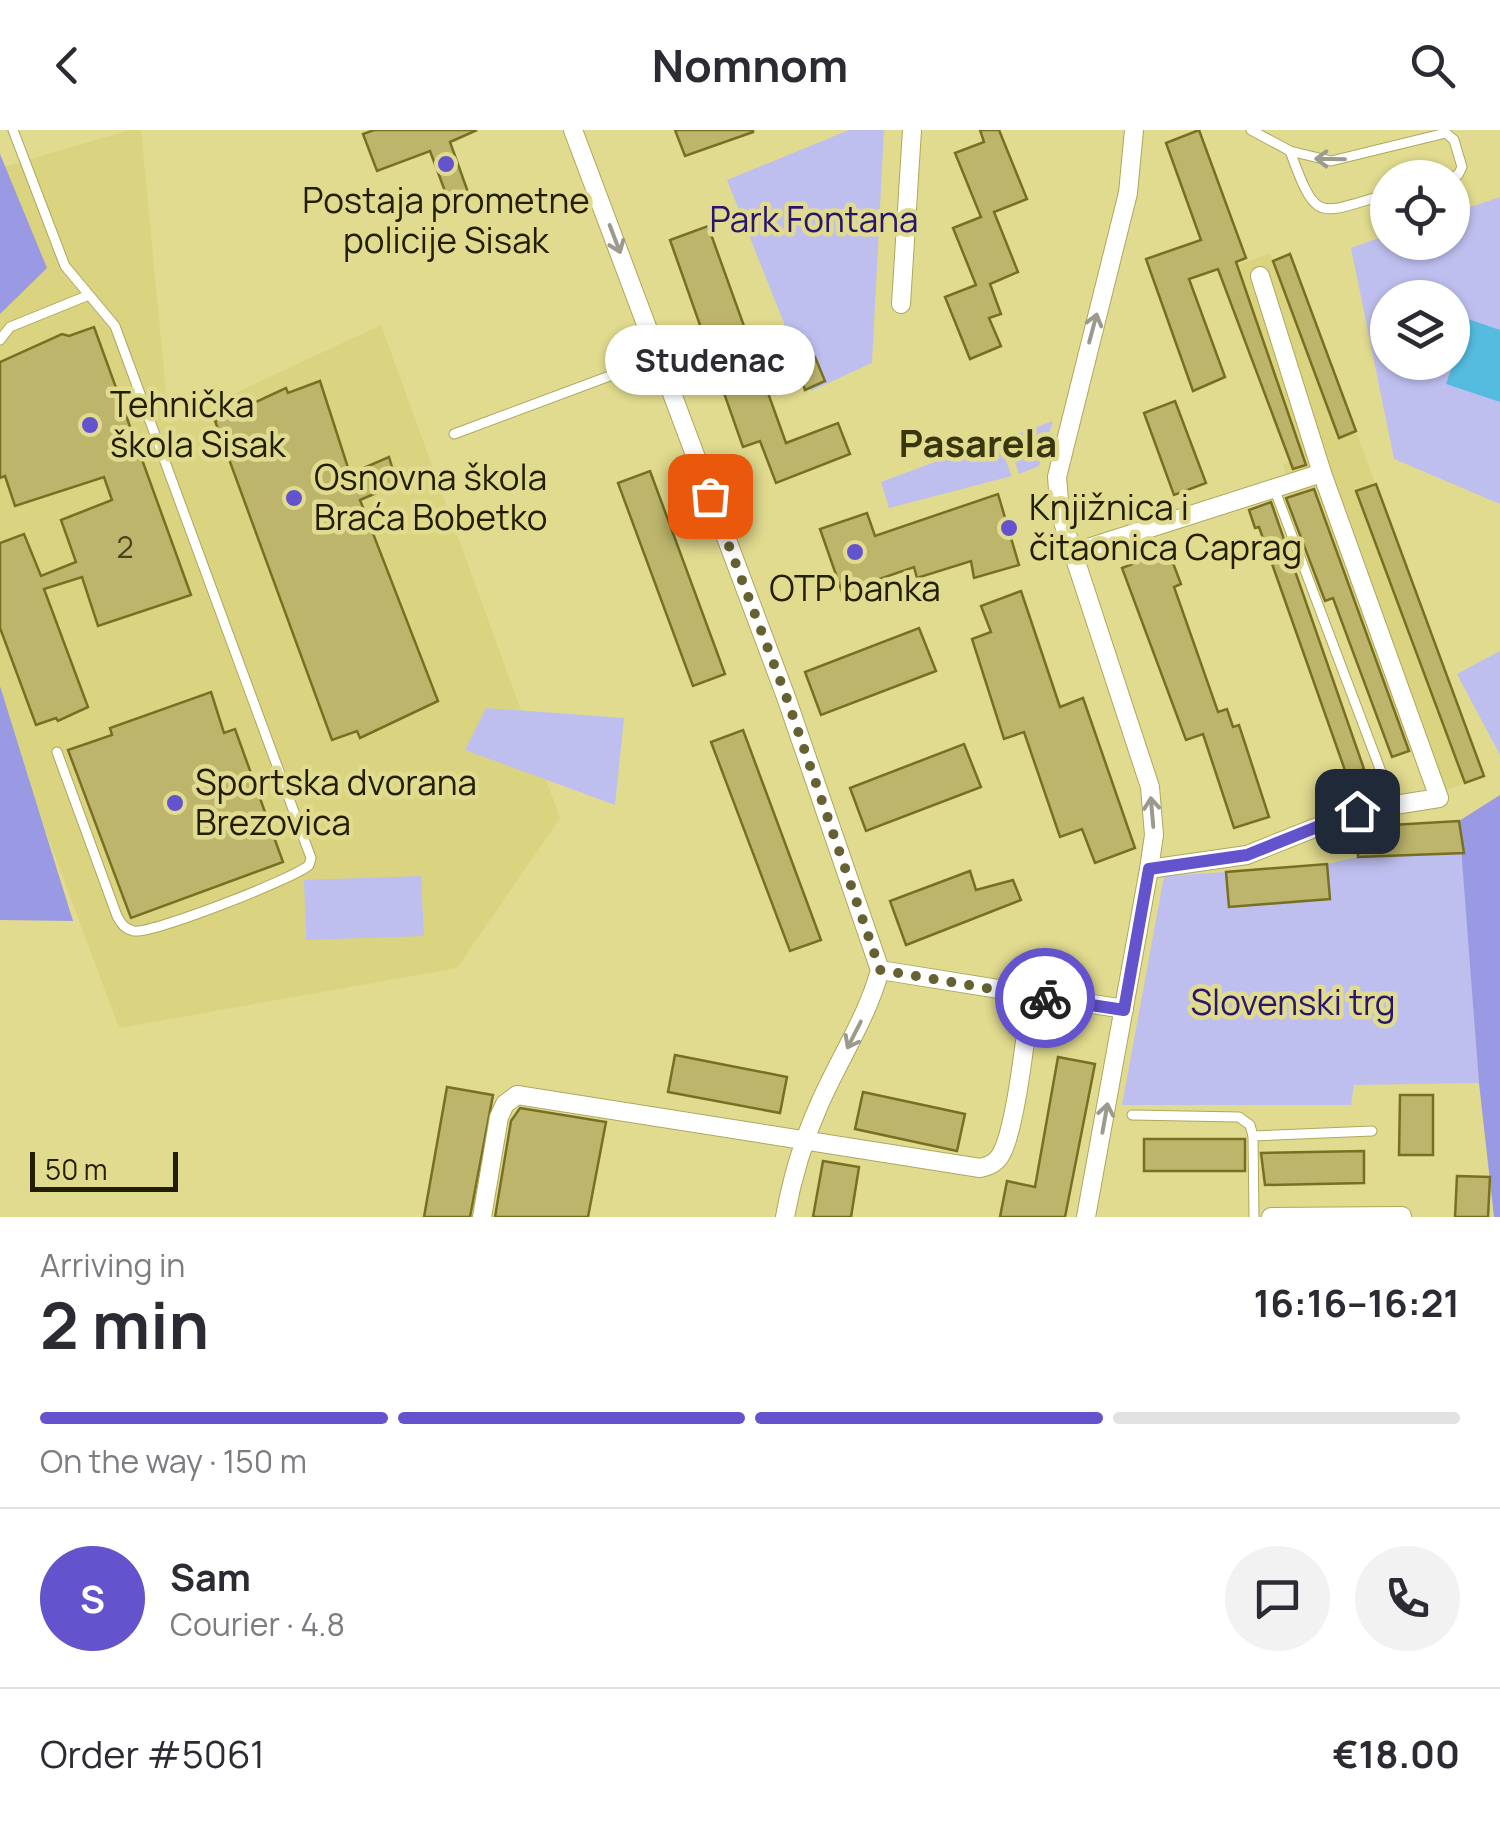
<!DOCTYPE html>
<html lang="en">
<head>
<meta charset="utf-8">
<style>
  :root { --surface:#fff; --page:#f2f2f3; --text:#2b2b33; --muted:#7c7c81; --line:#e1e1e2; --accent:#6354cd }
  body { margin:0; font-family:Manrope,sans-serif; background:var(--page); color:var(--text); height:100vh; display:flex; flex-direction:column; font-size:38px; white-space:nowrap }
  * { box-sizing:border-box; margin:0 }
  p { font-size:32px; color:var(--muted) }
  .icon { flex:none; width:55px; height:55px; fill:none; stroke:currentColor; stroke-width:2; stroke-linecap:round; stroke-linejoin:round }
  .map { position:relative; height:1087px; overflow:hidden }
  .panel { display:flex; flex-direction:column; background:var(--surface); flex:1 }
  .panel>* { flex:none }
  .tools { position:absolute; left:1370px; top:30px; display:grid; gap:20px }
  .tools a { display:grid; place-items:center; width:100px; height:100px; border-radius:50%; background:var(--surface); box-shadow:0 2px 8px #0004; font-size:50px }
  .scale { position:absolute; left:30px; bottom:25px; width:148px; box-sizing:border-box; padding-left:10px; border:5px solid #221f01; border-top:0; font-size:28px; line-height:35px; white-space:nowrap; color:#221f01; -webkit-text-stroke:8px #e1db8f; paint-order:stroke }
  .pin { position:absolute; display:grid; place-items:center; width:85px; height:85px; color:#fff; margin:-42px; border-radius:20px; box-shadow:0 5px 15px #0006 }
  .courier { position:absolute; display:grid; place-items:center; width:100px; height:100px; margin:-50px; border:8px solid #6354cd; border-radius:50%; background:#fff; color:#222; box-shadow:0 2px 12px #0007 }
  .bubble { position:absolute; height:70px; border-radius:35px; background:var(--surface); box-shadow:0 2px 8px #0004; font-size:32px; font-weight:700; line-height:70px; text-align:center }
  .overview em { font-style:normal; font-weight:700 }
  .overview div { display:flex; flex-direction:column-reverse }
  .overview { display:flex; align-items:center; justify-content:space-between; height:170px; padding:0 40px }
  h1 { font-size:65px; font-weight:700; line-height:75px }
  .bar { display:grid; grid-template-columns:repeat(4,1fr); gap:15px 10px; align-content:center; height:120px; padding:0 40px }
  .bar i { height:12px; border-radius:8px; background:var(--line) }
  .bar .on { background:var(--accent) }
  .bar p { grid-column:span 4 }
  .line { display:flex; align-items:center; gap:25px; padding:0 40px; border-top:2px solid var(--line) }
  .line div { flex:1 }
  .round { display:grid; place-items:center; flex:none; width:105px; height:105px; border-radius:52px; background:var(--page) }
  header { display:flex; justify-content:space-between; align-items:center; height:130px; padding:0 40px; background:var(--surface); font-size:45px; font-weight:700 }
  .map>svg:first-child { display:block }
  .built { fill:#dad37f }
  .green { fill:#bebfee; fill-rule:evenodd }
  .forest { fill:#9a99e4 }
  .water { fill:#55bce0 }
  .building { fill:#bcb56b; stroke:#777023; stroke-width:2.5 }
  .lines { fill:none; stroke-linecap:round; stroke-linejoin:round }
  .service-casing { stroke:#aea75d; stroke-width:11 }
  .minor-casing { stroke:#aea75d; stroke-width:20 }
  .service { stroke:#fff; stroke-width:9 }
  .minor { stroke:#fff; stroke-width:18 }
  .oneway { stroke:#9c9a8d }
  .done { stroke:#656133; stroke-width:10; stroke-dasharray:0 18 }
  .route { stroke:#6354cd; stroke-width:12 }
  .poi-dot { fill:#6354cd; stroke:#e1db8f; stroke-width:4 }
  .labels { text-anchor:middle; stroke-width:9; stroke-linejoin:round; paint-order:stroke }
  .number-label { font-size:30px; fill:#48441c }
  .poi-label { font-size:35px; fill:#221f01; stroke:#e1db8f; text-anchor:start }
  .park-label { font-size:35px; fill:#29166c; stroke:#e1db8f }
  .neighbourhood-label { font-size:38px; font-weight:bold; fill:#39350d; stroke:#e1db8f }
</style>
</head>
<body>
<header><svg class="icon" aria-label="back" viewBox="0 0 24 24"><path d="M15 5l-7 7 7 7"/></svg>Nomnom<svg class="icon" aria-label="search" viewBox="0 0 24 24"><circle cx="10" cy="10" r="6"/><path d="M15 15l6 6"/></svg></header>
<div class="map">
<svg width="1500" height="1087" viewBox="0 0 1500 1087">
  <rect width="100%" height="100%" fill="#e1db8f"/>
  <g class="built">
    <path d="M130 0H141L169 294 381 195 560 688 457 838 119 898 0 578V38Z"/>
    <path d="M1270 123 1273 131 1290 124 1484 646 1436 664 1419 618 1392 627 1283 335 1290 332 1219 142Z"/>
  </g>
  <g class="green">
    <path d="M849 0H884L872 233 811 261 727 50Z"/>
    <path d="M1500 67V374L1394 329 1351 118 1387 105 1388 112H1452L1453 83ZM1388 168H1452V232H1388Z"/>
    <path d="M1053 291 1039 336 1019 344 1010 316 1020 312 1017 304Z"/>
    <path d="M997 309 1012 346 889 378 881 352Z"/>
    <path d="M1500 521V625L1457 544Z"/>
    <path d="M486 578 624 588 615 675 465 620Z"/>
    <path d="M1464 723 1479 953 1354 955 1351 975H1122L1164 746 1226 742 1230 777 1330 769 1327 734 1358 727Z"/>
    <path d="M421 746 424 806 306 810 304 750Z"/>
  </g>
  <g class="forest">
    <path d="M0 24 47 138 0 184Z"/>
    <path d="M0 556 73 791 0 790Z"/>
    <path d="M1500 665V1087H1494L1479 953 1459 691Z"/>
  </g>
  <path class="water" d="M1468 189 1500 200V272L1446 254Z"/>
  <g class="building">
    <path d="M374 0H477L450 12 469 65 449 72 430 21 377 41 363 4Z"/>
    <path d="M675 0H753V2L685 26Z"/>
    <path d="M980 0H999L1027 69 994 82 1018 142 990 154 1001 184 989 188 1001 216 970 229 945 167 976 155 953 98 981 87 955 23 984 12Z"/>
    <path d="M1199 0 1246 128 1236 132 1306 335 1293 339 1218 139 1189 149 1225 247 1193 261 1146 129 1201 110 1166 13Z"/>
    <path d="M708 96 786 313 838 293 850 324 776 353 760 311 743 317 670 110Z"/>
    <path d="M1290 124 1356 301 1339 308 1273 131Z"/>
    <path d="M94 197 191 465 98 496 82 447 44 459 88 577 58 591 56 588 36 595 0 498V413L24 404 41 446 76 432 61 390 112 370 104 347 15 376 5 346 0 348V232L62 204 69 206Z"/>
    <path d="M815 227 825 251 805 260 796 234Z"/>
    <path d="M320 251 350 344 389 327 397 354 360 370 438 571 360 608 357 601 332 610 215 291 286 258 288 263Z"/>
    <path d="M1175 271 1206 353 1174 365 1144 283Z"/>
    <path d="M650 341 725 544 693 556 618 353Z"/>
    <path d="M1376 354 1484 646 1465 653 1356 361Z"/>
    <path d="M1314 359 1409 621 1392 627 1333 468 1325 471 1286 368Z"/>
    <path d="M998 364 1019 435 974 448 971 431 917 448 914 437 842 462 820 399 867 383 875 406Z"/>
    <path d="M1271 372 1364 639 1347 646 1259 397 1255 398 1249 380Z"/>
    <path d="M1168 420 1181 454 1174 457 1218 582 1227 579 1233 597 1239 595 1269 687 1234 698 1203 604 1186 610 1122 438Z"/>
    <path d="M1021 461 1060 577 1083 568 1135 718 1095 733 1082 699 1060 707 1024 602 1004 609 972 509 991 502 981 476Z"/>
    <path d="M919 498 936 541 821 585 805 542Z"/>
    <path d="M211 562 224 603 235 599 283 732 131 788 68 620 112 605 110 598Z"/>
    <path d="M743 600 821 810 790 821 711 612Z"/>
    <path d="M964 614 981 657 866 701 850 658Z"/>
    <path d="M1459 691 1464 723 1358 727 1357 697Z"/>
    <path d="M1327 734 1330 769 1229 777 1226 742Z"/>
    <path d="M970 741 976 760 1013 750 1021 770 906 815 890 771Z"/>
    <path d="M675 925 787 947 780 983 668 962Z"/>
    <path d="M1058 927 1095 934 1065 1087H1000L1007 1051 1035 1057Z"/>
    <path d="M447 957 493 965 470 1087H424Z"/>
    <path d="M863 962 965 984 957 1021 855 999Z"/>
    <path d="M1400 965H1433V1025H1399Z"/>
    <path d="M520 978 606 992 588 1087H495L511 991Z"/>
    <rect x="1144" y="1009" width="101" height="32"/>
    <path d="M1364 1021V1053L1265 1055 1261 1023Z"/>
    <path d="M823 1031 859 1037 851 1087H813Z"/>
    <path d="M1457 1046 1490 1047 1488 1087H1455Z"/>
  </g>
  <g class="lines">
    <defs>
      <g id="service">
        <path d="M13 0 65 136 115 196 311 728 309 735C296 748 152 804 134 801 125 799 121 794 117 786L57 622"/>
        <path d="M1251 0 1290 21 1331 31 1446 3 1454 10 1462 37 1458 45 1447 48"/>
        <path d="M1290 21C1317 95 1317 84 1388 64"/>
        <path d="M0 210 10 197 89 165"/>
        <path d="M454 304 658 228"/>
        <path d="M1274 358 1394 676"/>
        <path d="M1132 985 1239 987 1250 995 1253 1006"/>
        <path d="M1254 1087 1253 1006 1372 1001"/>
      </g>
      <g id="minor">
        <path d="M573 0 786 567 880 840C867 888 839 929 819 975 803 1011 792 1048 785 1087"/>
        <path d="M901 174 912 0"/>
        <path d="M1072 423 1322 343"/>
        <path d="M1149 739 1247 725 1357 681 1439 668 1322 343 1260 146"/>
        <path d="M880 840 1124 879"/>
        <path d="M482 1087 499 987 505 974 517 965 980 1038C988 1036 995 1034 1000 1026 1016 1002 1026 899 1031 866"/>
        <path d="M1086 1087 1149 739 1154 705 1150 657 1060 383 1057 347 1128 63 1134 0"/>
        <path d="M1271 1087 1402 1086"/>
      </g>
    </defs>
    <use href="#service" class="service-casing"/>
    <use href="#minor" class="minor-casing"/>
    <use href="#service" class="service"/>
    <use href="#minor" class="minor"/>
  </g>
  <defs><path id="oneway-shaft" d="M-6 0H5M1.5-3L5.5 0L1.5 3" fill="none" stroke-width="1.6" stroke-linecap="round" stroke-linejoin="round" transform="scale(2.5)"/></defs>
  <g class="oneway">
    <use href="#oneway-shaft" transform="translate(1330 29) rotate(-179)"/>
    <use href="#oneway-shaft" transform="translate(615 109) rotate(69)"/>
    <use href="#oneway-shaft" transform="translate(1093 198) rotate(-75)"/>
    <use href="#oneway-shaft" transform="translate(1152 682) rotate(-95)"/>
    <use href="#oneway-shaft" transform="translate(854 905) rotate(117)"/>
    <use href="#oneway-shaft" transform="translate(1105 988) rotate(-80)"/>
  </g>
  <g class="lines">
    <path class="done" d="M710 366 786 566 880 840 1045 868"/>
    <path class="route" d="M1045 868 1124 880 1149 739 1247 725 1357 681"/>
  </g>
  <g class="poi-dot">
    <circle cx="446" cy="34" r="10"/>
    <circle cx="90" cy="295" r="10"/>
    <circle cx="294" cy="368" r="10"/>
    <circle cx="1009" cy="398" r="10"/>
    <circle cx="855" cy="422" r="10"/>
    <circle cx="175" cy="673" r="10"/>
  </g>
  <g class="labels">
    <g class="number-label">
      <text x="125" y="428">2</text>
    </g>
    <g class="poi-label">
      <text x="446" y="83" text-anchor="middle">Postaja prometne<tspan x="446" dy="40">policije Sisak</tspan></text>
      <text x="110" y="287">Tehnička<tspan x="110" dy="40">škola Sisak</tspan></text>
      <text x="314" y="360">Osnovna škola<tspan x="314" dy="40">Braća Bobetko</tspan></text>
      <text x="1029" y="390">Knjižnica i<tspan x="1029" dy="40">čitaonica Caprag</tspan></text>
      <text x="855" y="471" text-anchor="middle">OTP banka</text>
      <text x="195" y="665">Sportska dvorana<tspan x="195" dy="40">Brezovica</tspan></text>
    </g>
    <g class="park-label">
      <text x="814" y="102">Park Fontana</text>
      <text x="1293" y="885">Slovenski trg</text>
    </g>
    <g class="neighbourhood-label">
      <text x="978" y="327">Pasarela</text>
    </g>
  </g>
</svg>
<div class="tools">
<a><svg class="icon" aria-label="locate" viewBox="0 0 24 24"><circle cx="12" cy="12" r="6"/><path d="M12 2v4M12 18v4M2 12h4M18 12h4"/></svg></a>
<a><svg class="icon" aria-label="layers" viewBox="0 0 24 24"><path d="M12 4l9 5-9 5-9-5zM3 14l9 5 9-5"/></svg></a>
</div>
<div class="scale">50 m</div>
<div class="pin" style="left:710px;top:366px;background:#ea580c"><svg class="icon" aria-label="bag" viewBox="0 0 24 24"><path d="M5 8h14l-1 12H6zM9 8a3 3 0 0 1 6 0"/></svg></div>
<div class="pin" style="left:1357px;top:681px;background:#1f2937"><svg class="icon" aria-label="home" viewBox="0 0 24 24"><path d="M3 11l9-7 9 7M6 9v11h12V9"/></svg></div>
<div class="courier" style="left:1045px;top:868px"><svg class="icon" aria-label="bike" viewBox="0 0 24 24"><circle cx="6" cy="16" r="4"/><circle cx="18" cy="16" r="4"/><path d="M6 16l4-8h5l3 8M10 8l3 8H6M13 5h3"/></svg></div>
<div class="bubble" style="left:605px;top:195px;width:210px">Studenac</div>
</div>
<section class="panel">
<div class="overview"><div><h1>2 min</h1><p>Arriving in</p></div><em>16:16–16:21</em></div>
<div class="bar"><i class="on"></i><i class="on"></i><i class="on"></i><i></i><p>On the way · 150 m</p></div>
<div class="line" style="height:180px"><b class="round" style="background:var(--accent);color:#fff">S</b><div><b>Sam</b><p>Courier · 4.8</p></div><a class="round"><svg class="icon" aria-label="chat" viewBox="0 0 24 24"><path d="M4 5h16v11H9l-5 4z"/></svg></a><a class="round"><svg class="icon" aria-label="phone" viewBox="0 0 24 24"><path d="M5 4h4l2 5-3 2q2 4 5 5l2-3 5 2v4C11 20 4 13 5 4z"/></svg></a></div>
<div class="line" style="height:130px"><div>Order #5061</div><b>€18.00</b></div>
</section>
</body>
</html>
